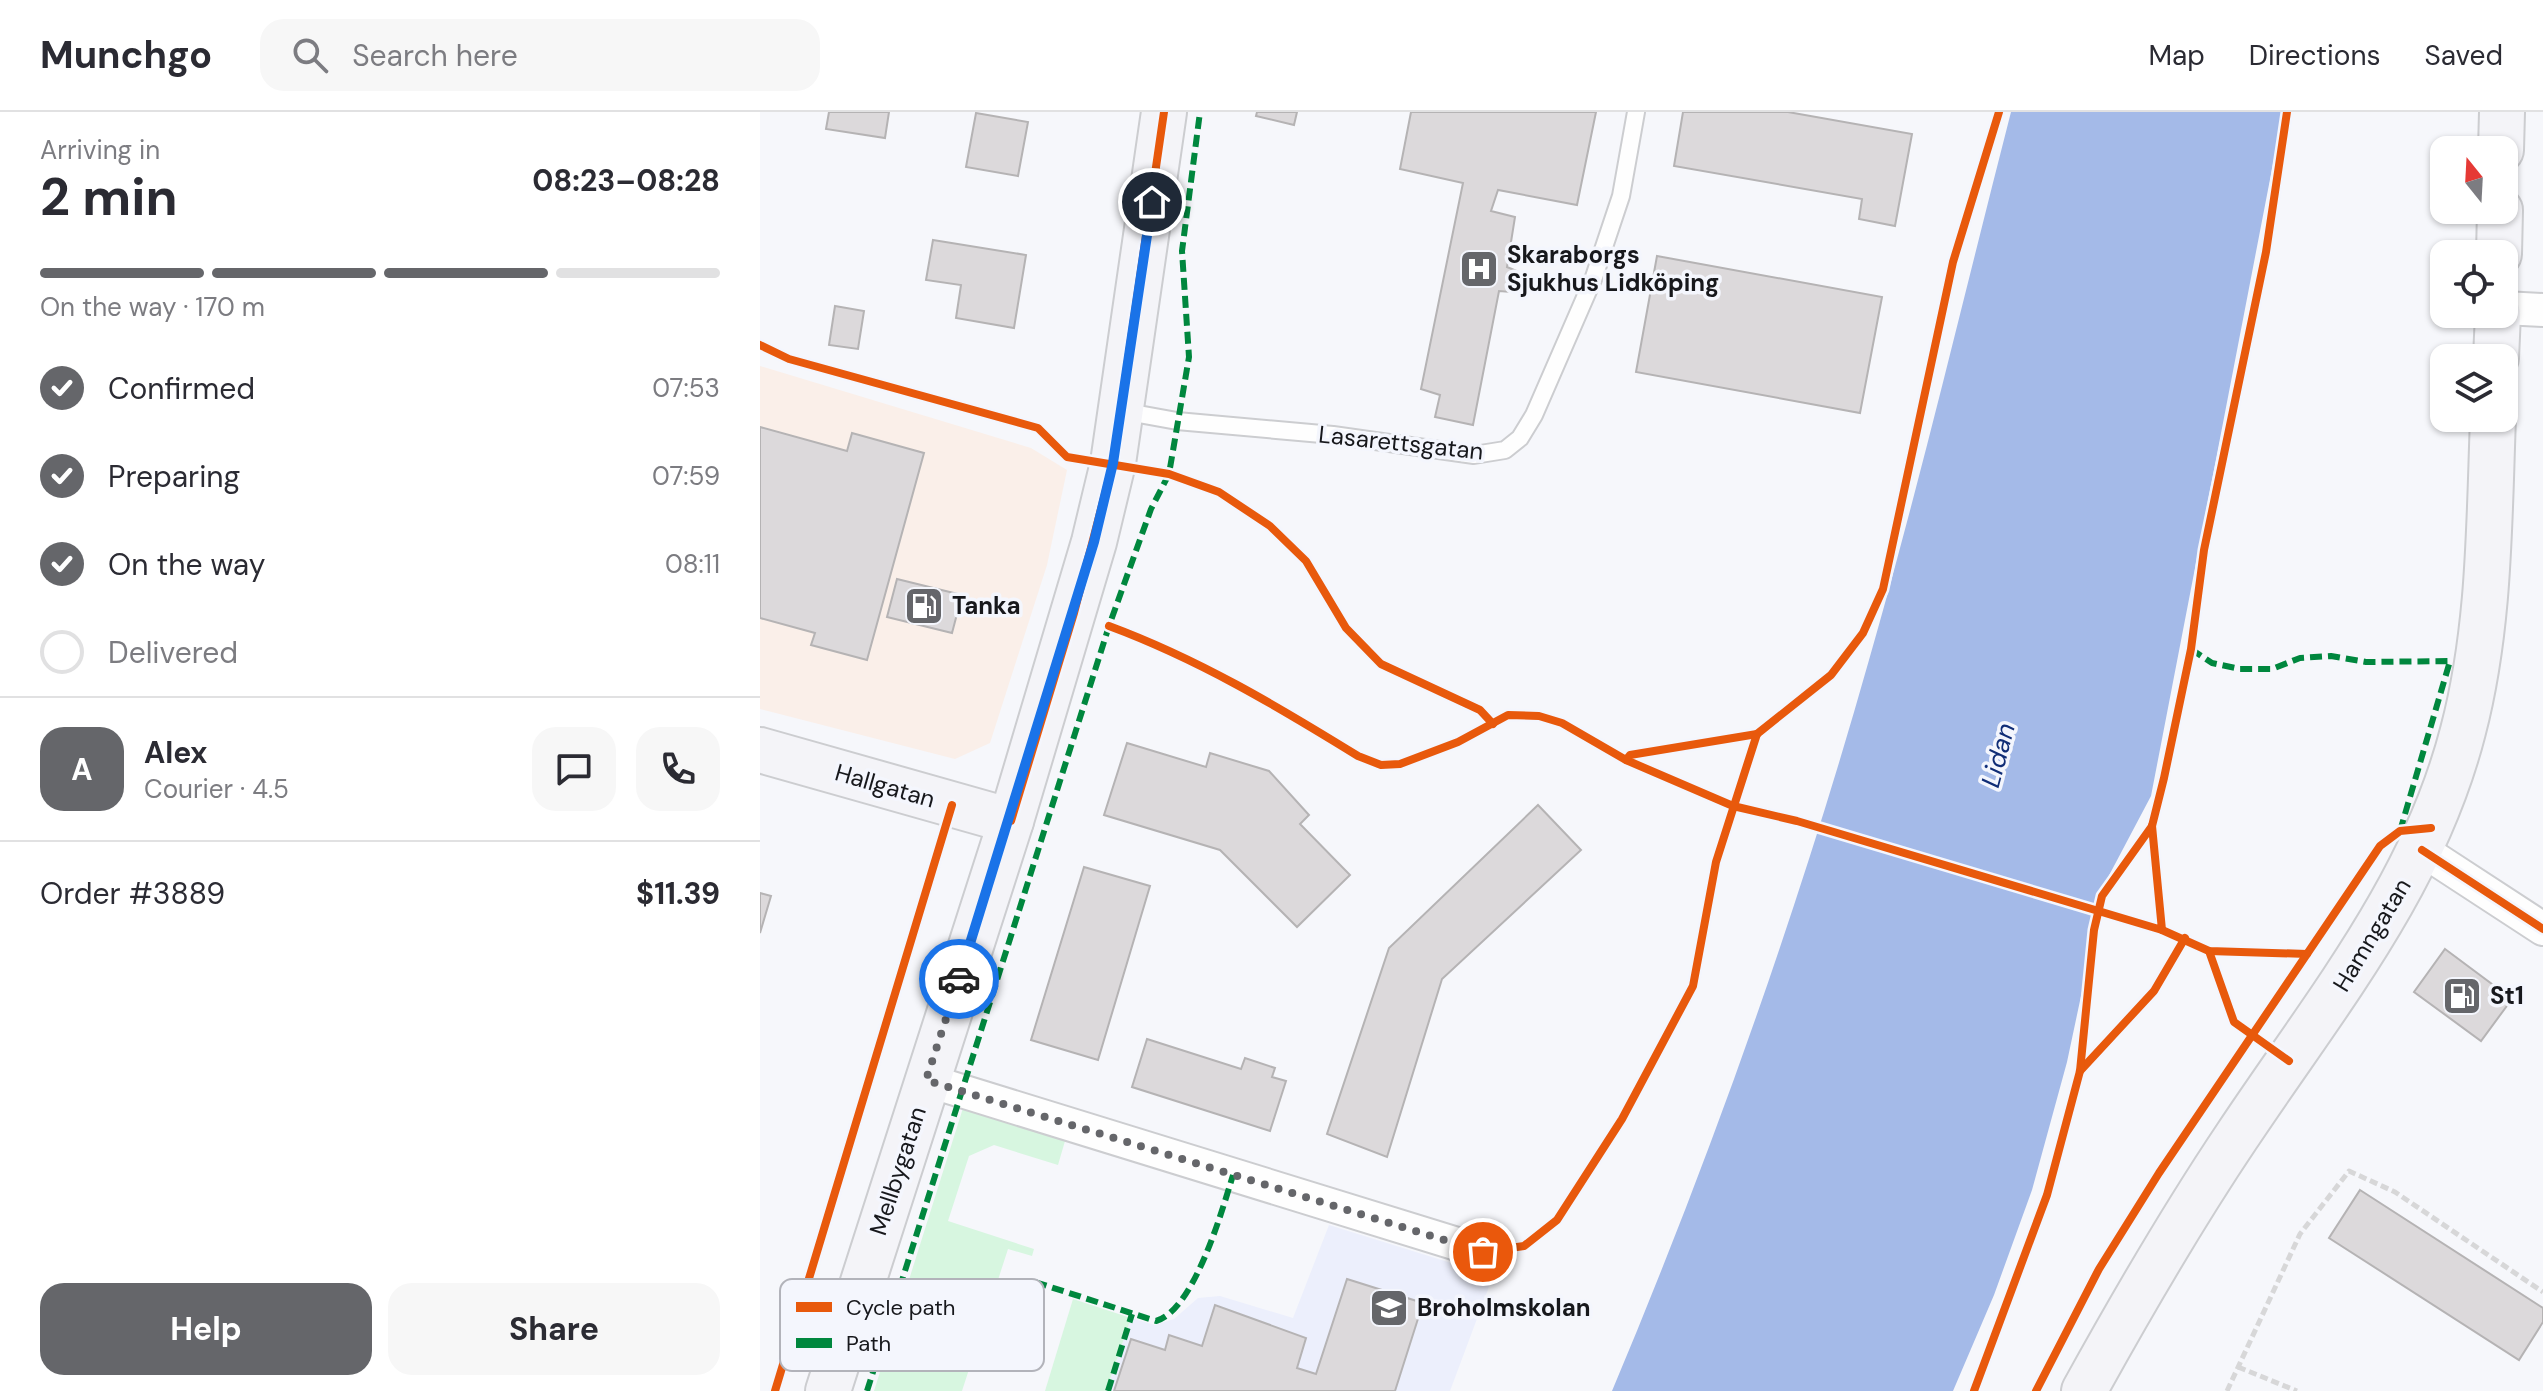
<!DOCTYPE html>
<html lang="en">
<head>
<meta charset="utf-8">
<style>
  :root { --surface:#fff; --page:#f7f7f7; --text:#2b2b33; --muted:#7c7c81; --line:#e1e1e2; --accent:#65666a }
  body { margin:0; font-family:"DM Sans",sans-serif; background:var(--page); color:var(--text); height:100vh; display:flex; flex-direction:column; font-size:30px; white-space:nowrap }
  * { box-sizing:border-box; margin:0 }
  p { font-size:26px; color:var(--muted) }
  .icon { flex:none; width:44px; height:44px; fill:none; stroke:currentColor; stroke-width:2; stroke-linecap:round; stroke-linejoin:round }
  .map { position:relative; flex:1; overflow:hidden }
  .sheet { display:flex; flex-direction:column; background:var(--surface); width:760px }
  .sheet>* { flex:none }
  .needle { width:52px; rotate:342deg }
  .buttons { position:absolute; left:1670px; top:24px; display:grid; gap:16px }
  .buttons a { display:grid; place-items:center; width:88px; height:88px; border-radius:16px; background:var(--surface); box-shadow:0 2px 6px #0004; font-size:40px }
  .pin { position:absolute; display:grid; place-items:center; width:68px; height:68px; color:#fff; margin:-34px; border:4px solid #fff; border-radius:50%; box-shadow:0 2px 8px #0007 }
  .courier { position:absolute; display:grid; place-items:center; width:80px; height:80px; margin:-40px; border:6px solid #1a73e8; border-radius:50%; background:#fff; color:#222; box-shadow:0 2px 10px #0007 }
  .head em { font-style:normal; font-weight:700 }
  .head div { display:flex; flex-direction:column-reverse }
  .head { display:flex; align-items:center; justify-content:space-between; height:136px; padding:0 40px }
  h1 { font-size:52px; font-weight:700; line-height:60px }
  .bar { display:grid; grid-template-columns:repeat(4,1fr); gap:12px 8px; align-content:center; height:96px; padding:0 40px }
  .bar i { height:10px; border-radius:6px; background:var(--line) }
  .bar .on { background:var(--accent) }
  .bar p { grid-column:span 4 }
  .line { display:flex; align-items:center; gap:20px; padding:0 40px; border-top:2px solid var(--line) }
  .line div { flex:1 }
  .round { display:grid; place-items:center; flex:none; width:84px; height:84px; border-radius:24px; background:var(--page) }
  ol { padding:0 40px; list-style:none }
  li { display:flex; align-items:center; gap:24px; height:88px }
  li p { margin-inline-start:auto }
  li .icon { padding:8px; border-radius:50%; background:var(--accent); color:#fff; stroke-width:4 }
  li:last-child { color:var(--muted) }
  li i { width:44px; height:44px; border:4px solid var(--line); border-radius:50% }
  .button { display:flex; gap:16px; margin-top:auto; padding:16px 40px }
  .button a { flex:1; height:92px; border-radius:24px; background:var(--accent); color:#fff; font-size:32px; font-weight:700; line-height:92px; text-align:center }
  .button a+a { background:var(--page); color:var(--text) }
  header { display:flex; align-items:center; gap:48px; box-sizing:border-box; height:112px; padding:0 40px; background:var(--surface); border-bottom:2px solid var(--line) }
  header strong { font-size:38px }
  nav { display:flex; gap:44px; margin-inline-start:auto; font-size:28px }
  .search { width:560px; height:72px; background:var(--page); display:flex; align-items:center; gap:20px; box-sizing:border-box; padding:0 28px; border-radius:24px; color:var(--muted); font-size:30px }
  main { display:flex; flex:1; min-height:0 }
  .map>svg:first-child { display:block }
  .commercial { fill:#faefe9 }
  .built { fill:#eceffc }
  .green { fill:#d7f6e0 }
  .water { fill:#a4bae8 }
  .building { fill:#dcd9db; stroke:#b5b3b4; stroke-width:2 }
  .lines { fill:none; stroke-linecap:round; stroke-linejoin:round }
  .lane-casing { stroke:#cccdd0; stroke-width:20 }
  .street-casing { stroke:#cccdd0; stroke-width:36 }
  .secondary-casing { stroke:#cccdd0; stroke-width:48 }
  .path { stroke:#d7d7d8; stroke-width:5; stroke-dasharray:8 4; stroke-linecap:butt }
  .lane { stroke:#fefefe; stroke-width:16 }
  .street { stroke:#fefefe; stroke-width:32 }
  .secondary { stroke:#f4f4f8; stroke-width:44 }
  .quiet { stroke:#00873e; stroke-width:6; stroke-dasharray:12 6; stroke-linecap:butt }
  .cycleway-casing { stroke:#f4f6fd; stroke-width:13 }
  .cycleway { stroke:#e8590c; stroke-width:8 }
  .done { stroke:#65666a; stroke-width:8; stroke-dasharray:0 14.4 }
  .route { stroke:#1a73e8; stroke-width:10 }
  .labels { text-anchor:middle; stroke-width:7; stroke-linejoin:round; paint-order:stroke }
  .poi-label { font-size:24px; font-weight:bold; fill:#17181c; stroke:#f4f6fd; text-anchor:start }
  .street-label { font-size:24px; fill:#17181c; stroke:#f4f6fd }
  .water-label { font-size:26px; font-style:italic; fill:#102d76; stroke:#f4f6fd }
  .key { fill:#f4f6fd; stroke:#b2b3ba; stroke-width:2 }
  .key-label { font-size:22px; fill:#17181c }
</style>
</head>
<body>
<header>
<strong>Munchgo</strong>
<div class="search"><svg class="icon" aria-label="search" viewBox="0 0 24 24"><circle cx="10" cy="10" r="6"/><path d="M15 15l6 6"/></svg>Search here</div>
<nav><a>Map</a><a>Directions</a><a>Saved</a></nav>
</header>
<main>
<section class="sheet">
<div class="head"><div><h1>2 min</h1><p>Arriving in</p></div><em>08:23–08:28</em></div>
<div class="bar"><i class="on"></i><i class="on"></i><i class="on"></i><i></i><p>On the way · 170 m</p></div>
<ol>
<li><svg class="icon" aria-label="check" viewBox="0 0 24 24"><path d="M5 12l5 5 9-10"/></svg>Confirmed<p>07:53</p></li>
<li><svg class="icon" aria-label="check" viewBox="0 0 24 24"><path d="M5 12l5 5 9-10"/></svg>Preparing<p>07:59</p></li>
<li><svg class="icon" aria-label="check" viewBox="0 0 24 24"><path d="M5 12l5 5 9-10"/></svg>On the way<p>08:11</p></li>
<li><i></i>Delivered</li>
</ol>
<div class="line" style="height:144px"><b class="round" style="background:var(--accent);color:#fff">A</b><div><b>Alex</b><p>Courier · 4.5</p></div><a class="round"><svg class="icon" aria-label="chat" viewBox="0 0 24 24"><path d="M4 5h16v11H9l-5 4z"/></svg></a><a class="round"><svg class="icon" aria-label="phone" viewBox="0 0 24 24"><path d="M5 4h4l2 5-3 2q2 4 5 5l2-3 5 2v4C11 20 4 13 5 4z"/></svg></a></div>
<div class="line" style="height:104px"><div>Order #3889</div><b>$11.39</b></div>
<div class="button"><a>Help</a><a>Share</a></div>
</section>
<div class="map">
<svg width="1783" height="1279" viewBox="0 0 1783 1279">
  <rect width="100%" height="100%" fill="#f6f7fb"/>
  <path class="commercial" d="M0 254 271 336 307 358 287 453 230 631 195 647 0 597Z"/>
  <path class="built" d="M569 1113 733 1164 690 1279H346L371 1206 395 1213 414 1207 438 1186 460 1184 533 1206Z"/>
  <g class="green">
    <path d="M203 996 305 1029 298 1053 234 1033 209 1044 188 1109 274 1137 272 1144 248 1137 202 1279H114Z"/>
    <path d="M313 1187 371 1206 346 1279H285Z"/>
  </g>
  <path class="water" d="M1251 0H1523L1391 684 1345 771 1307 950 1272 1078 1234 1183 1193 1279H852C952 1041 1039 796 1109 548 1161 367 1204 183 1251 0Z"/>
  <g class="building">
    <path d="M69 0H129L125 26 66 17Z"/>
    <path d="M497 0H537L534 13 496 4Z"/>
    <path d="M651 0H836L817 93 738 78 731 99 755 105 747 155 757 159 751 180 739 179 713 313 675 305 680 283 661 277 703 71 640 57Z"/>
    <path d="M923 0H1028L1152 22 1135 114 1099 107 1102 87 914 54Z"/>
    <path d="M216 1 268 10 258 64 206 55Z"/>
    <path d="M173 128 266 143 254 216 196 206 201 173 166 168Z"/>
    <path d="M897 144 1122 185 1100 301 876 260Z"/>
    <path d="M75 194 104 199 98 237 69 233Z"/>
    <path d="M0 315 87 339 92 321 164 341 107 548 51 533 55 521 0 506Z"/>
    <path d="M137 467 202 483 192 521 127 505Z"/>
    <path d="M367 631 446 655 450 641 509 659 549 703 540 712 590 763 537 815 460 738 344 703Z"/>
    <path d="M778 693 821 738 682 867 627 1045 567 1022 629 836Z"/>
    <path d="M324 755 390 774 338 948 271 928Z"/>
    <path d="M0 781 11 784 0 821Z"/>
    <path d="M1685 837 1752 887 1721 929 1654 880Z"/>
    <path d="M387 927 481 957 485 946 515 956 512 965 526 969 510 1019 372 975Z"/>
    <path d="M1600 1078 1783 1196V1210L1759 1248 1569 1126Z"/>
    <path d="M587 1167 663 1191 635 1279H354L371 1227 405 1238 409 1223 442 1234 455 1193 546 1226 537 1256 556 1262Z"/>
  </g>
  <g class="lines">
    <defs>
      <path id="lane" d="M362 299 417 309 573 323 714 343 745 338 760 326 774 303 834 165 861 84 876 0"/>
      <g id="street">
        <path d="M1744 196 1783 198"/>
        <path d="M1662 738 1783 817"/>
        <path d="M166 968 723 1140"/>
      </g>
      <g id="secondary">
        <path d="M1741 38 1742 0"/>
        <path d="M1739 142 1740 98"/>
        <path d="M1736 246 1738 202"/>
        <path d="M0 638 251 709"/>
        <path d="M68 1279 251 709 334 430 353 351 404 0"/>
        <path d="M1324 1279C1372 1192 1422 1106 1477 1024 1564 893 1663 775 1703 619 1730 516 1729 412 1733 306"/>
      </g>
    </defs>
    <use href="#lane" class="lane-casing"/>
    <use href="#street" class="street-casing"/>
    <use href="#secondary" class="secondary-casing"/>
    <g class="path">
      <path d="M1478 1255 1537 1279"/>
      <path d="M1467 1279 1540 1122 1589 1059 1635 1080 1783 1180"/>
    </g>
    <use href="#lane" class="lane"/>
    <use href="#street" class="street"/>
    <use href="#secondary" class="secondary"/>
    <g class="quiet">
      <path d="M1431 537 1452 551 1480 557H1512L1540 546 1571 544 1606 550 1690 549 1640 719"/>
      <path d="M275 1170 396 1209C434 1198 462 1099 473 1063"/>
      <path d="M107 1279 349 514 391 397 409 362 429 245 422 139 440 0"/>
      <path d="M348 1279 372 1202"/>
    </g>
    <defs>
      <g id="cycleway">
        <path d="M0 233 29 247 278 316 307 345 409 362 459 380 510 414 546 449 586 516 621 552 720 598 733 612"/>
        <path d="M349 514C438 547 517 594 598 644L621 653 640 652 698 630 748 603 779 604 802 611 866 648 973 694 1037 709 1402 818 1392 714"/>
        <path d="M866 648 870 643 997 622"/>
        <path d="M251 709 314 501 353 351 404 0"/>
        <path d="M1662 738 1783 817"/>
        <path d="M1402 818 1449 839 1547 842 1620 734 1640 719 1671 716"/>
        <path d="M1449 839 1474 910 1529 949"/>
        <path d="M1320 959 1394 879 1425 826"/>
        <path d="M723 1140 764 1134 797 1108 862 1007 933 874 956 750 997 622 1071 563 1103 521 1123 477 1193 150 1239 0"/>
        <path d="M15 1279 192 693"/>
        <path d="M1214 1279 1287 1083 1320 959 1334 818 1342 784 1392 714 1404 666 1431 537 1444 438 1506 140 1527 0"/>
        <path d="M1276 1279 1339 1157 1399 1061 1547 842"/>
      </g>
    </defs>
    <use href="#cycleway" class="cycleway-casing"/>
    <use href="#cycleway" class="cycleway"/>
  </g>
  <g class="lines">
    <path class="done" d="M199 867 166 968 723 1140"/>
    <path class="route" d="M199 867 334 430 353 351 392 90"/>
  </g>
  <defs>
    <symbol id="hospital-square" viewBox="-11 -11 22 22"><rect x="-9" y="-9" width="18" height="18" rx="4" fill="#65666a" stroke="#f4f6fd"/><path d="M-5-5h3v3.5h4V-5h3V5h-3V1.5h-4V5h-3Z" fill="#fff"/></symbol>
    <symbol id="fuel-square" viewBox="-11 -11 22 22"><rect x="-9" y="-9" width="18" height="18" rx="4" fill="#65666a" stroke="#f4f6fd"/><path d="M-5.5-6h7V0h2V4h1.3V-2.5L3-4.5l.8-.8L6-3V5H2.5V1h-1V6h-7ZM-4.2-4.7v3.2H.2V-4.7Z" fill="#fff"/></symbol>
    <symbol id="school-square" viewBox="-11 -11 22 22"><rect x="-9" y="-9" width="18" height="18" rx="4" fill="#65666a" stroke="#f4f6fd"/><path d="M0-5L7-2L0 1L-7-2ZM-4 1L0 2.5L4 1V4Q0 6-4 4Z" fill="#fff"/></symbol>
  </defs>
  <g fill-rule="evenodd">
    <use href="#hospital-square" x="697" y="135" width="44" height="44"/>
    <use href="#fuel-square" x="142" y="472" width="44" height="44"/>
    <use href="#fuel-square" x="1680" y="862" width="44" height="44"/>
    <use href="#school-square" x="607" y="1174" width="44" height="44"/>
  </g>
  <g class="labels">
    <g class="poi-label">
      <text x="747" y="151">Skaraborgs<tspan x="747" dy="28">Sjukhus Lidköping</tspan></text>
      <text x="192" y="502">Tanka</text>
      <text x="1730" y="892">St1</text>
      <text x="657" y="1204">Broholmskolan</text>
    </g>
    <g class="street-label">
      <text transform="translate(641 331) rotate(6)" y="8">Lasarettsgatan</text>
      <text transform="translate(125 674) rotate(16)" y="8">Hallgatan</text>
      <text transform="translate(1612 823) rotate(-59)" y="8">Hamngatan</text>
      <text transform="translate(138 1059) rotate(-72)" y="8">Mellbygatan</text>
    </g>
    <g class="water-label">
      <text transform="translate(1238 643) rotate(-75)" y="9">Lidan</text>
    </g>
  </g>
  <rect x="20" y="1167" width="264" height="92" rx="12" class="key"/>
  <rect x="36" y="1190" width="36" height="10" fill="#e8590c"/>
  <rect x="36" y="1226" width="36" height="10" fill="#00873e"/>
  <g class="key-label">
    <text x="86" y="1203">Cycle path</text>
    <text x="86" y="1239">Path</text>
  </g>
</svg>
<div class="buttons">
<a><svg class="needle" viewBox="-14 -14 28 28"><path d="M0-13l5 13h-10z" fill="#e53935"/><path d="M0 13l5-13h-10z" fill="#7c7c81"/></svg></a>
<a><svg class="icon" aria-label="locate" viewBox="0 0 24 24"><circle cx="12" cy="12" r="6"/><path d="M12 2v4M12 18v4M2 12h4M18 12h4"/></svg></a>
<a><svg class="icon" aria-label="layers" viewBox="0 0 24 24"><path d="M12 4l9 5-9 5-9-5zM3 14l9 5 9-5"/></svg></a>
</div>
<div class="pin" style="left:723px;top:1140px;background:#ea580c"><svg class="icon" aria-label="bag" viewBox="0 0 24 24"><path d="M5 8h14l-1 12H6zM9 8a3 3 0 0 1 6 0"/></svg></div>
<div class="pin" style="left:392px;top:90px;background:#1f2937"><svg class="icon" aria-label="home" viewBox="0 0 24 24"><path d="M3 11l9-7 9 7M6 9v11h12V9"/></svg></div>
<div class="courier" style="left:199px;top:867px"><svg class="icon" aria-label="car" viewBox="0 0 24 24"><path d="M5 17H2v-5l4-1 3-4h7l3 4 3 1v5h-3M9 17h6M6 11h13"/><circle cx="7" cy="17" r="2"/><circle cx="17" cy="17" r="2"/></svg></div>
</div>
</main>
</body>
</html>
